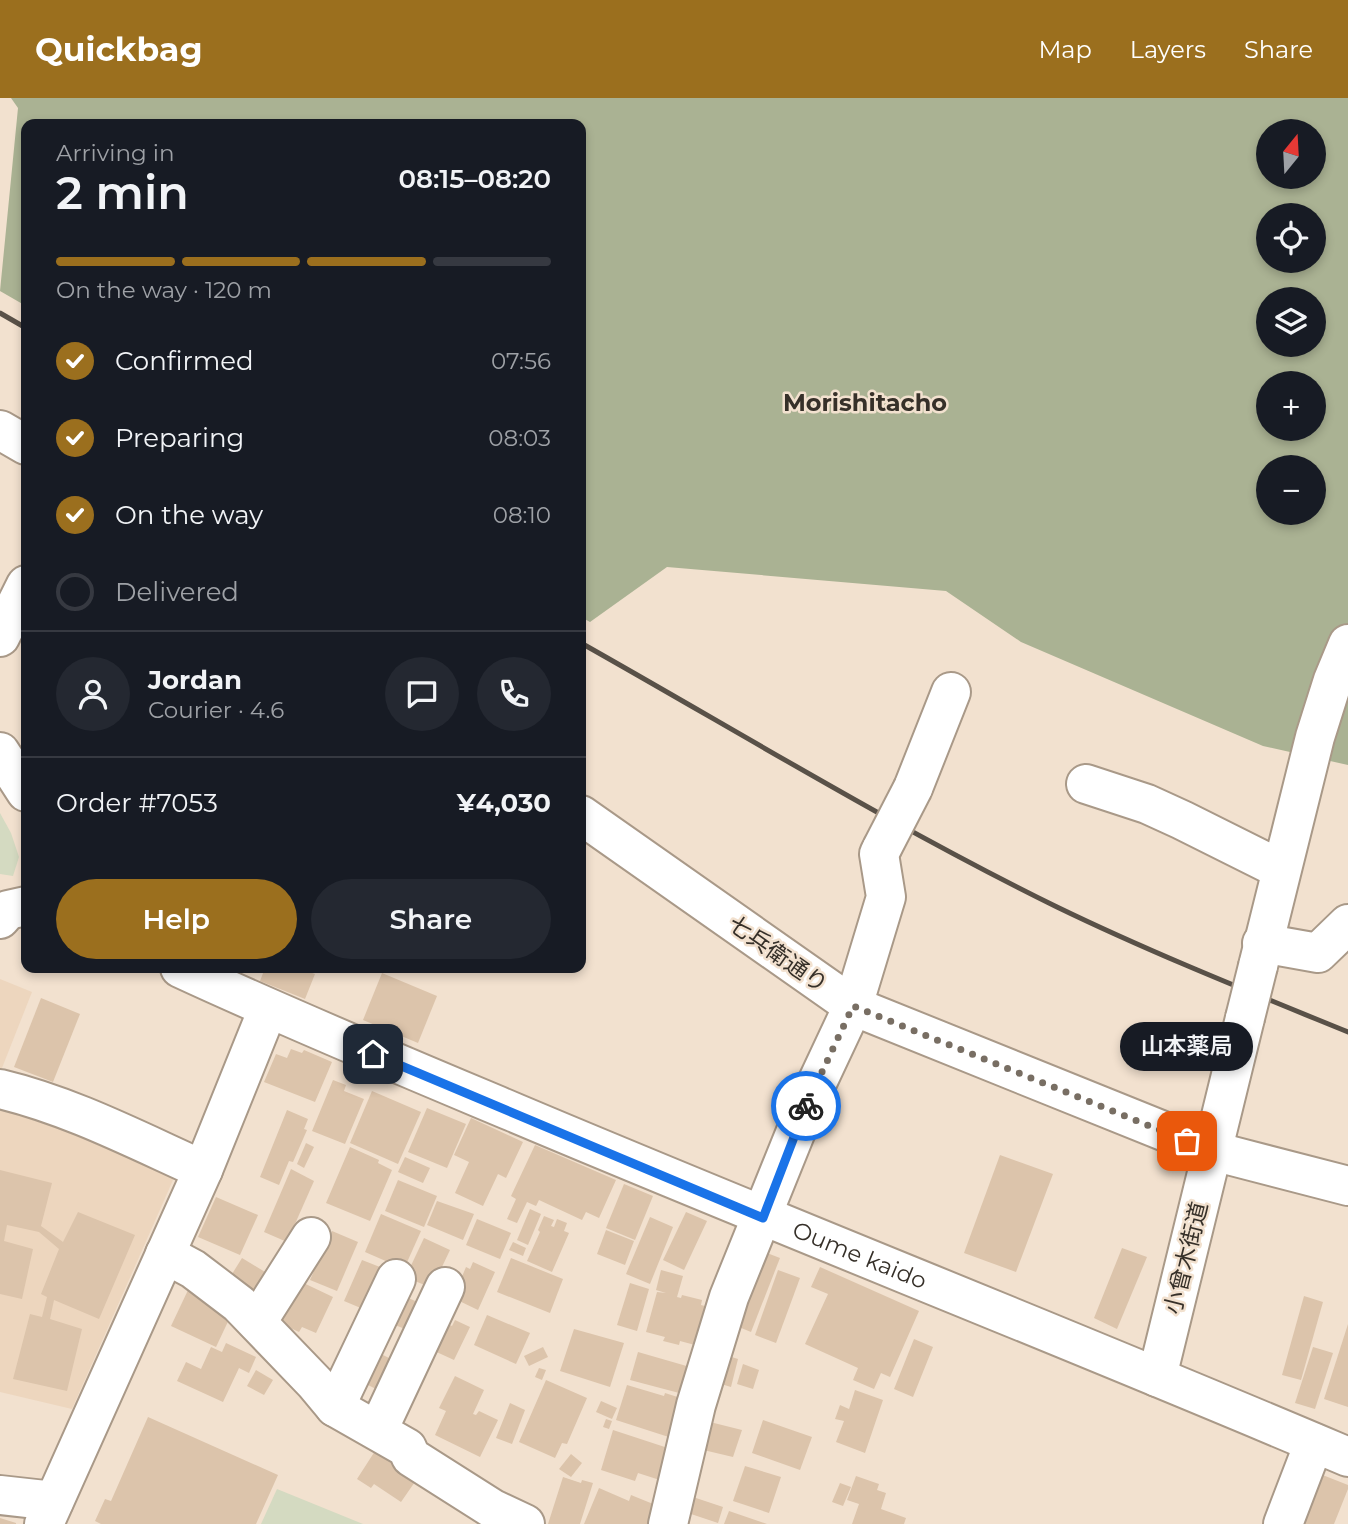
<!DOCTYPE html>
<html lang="en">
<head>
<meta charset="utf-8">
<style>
  :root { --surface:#171b24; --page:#242831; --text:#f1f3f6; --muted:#9ea1a6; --line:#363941; --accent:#9b6f1e }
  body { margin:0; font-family:Montserrat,"Noto Sans JP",sans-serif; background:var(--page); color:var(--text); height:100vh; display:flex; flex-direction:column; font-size:26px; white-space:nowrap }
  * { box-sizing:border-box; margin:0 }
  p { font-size:23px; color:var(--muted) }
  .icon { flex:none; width:38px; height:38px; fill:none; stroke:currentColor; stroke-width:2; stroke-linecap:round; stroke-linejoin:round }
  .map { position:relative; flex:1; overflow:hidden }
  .drawer { position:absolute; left:21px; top:21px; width:565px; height:854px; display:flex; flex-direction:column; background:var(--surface); border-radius:14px; box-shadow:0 4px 10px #0003 }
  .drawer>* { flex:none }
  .needle { width:46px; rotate:18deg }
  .controls { position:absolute; left:1256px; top:21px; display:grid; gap:14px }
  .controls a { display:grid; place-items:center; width:70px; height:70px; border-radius:50%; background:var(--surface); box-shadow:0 4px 10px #0003; font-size:35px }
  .pin { position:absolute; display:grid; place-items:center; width:60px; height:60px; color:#fff; margin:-30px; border-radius:14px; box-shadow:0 4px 10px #0006 }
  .courier { position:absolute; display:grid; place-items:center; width:70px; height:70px; margin:-35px; border:5px solid #1a73e8; border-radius:50%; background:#fff; color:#222; box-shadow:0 2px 9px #0007 }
  .bubble { position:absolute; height:49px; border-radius:24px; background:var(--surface); box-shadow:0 4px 10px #0003; font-size:23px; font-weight:600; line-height:49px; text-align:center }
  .head em { font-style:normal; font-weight:600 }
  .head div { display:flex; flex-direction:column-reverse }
  .head { display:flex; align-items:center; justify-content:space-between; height:119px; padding:0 35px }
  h1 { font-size:46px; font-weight:600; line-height:52px }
  .bar { display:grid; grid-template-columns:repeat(4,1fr); gap:10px 7px; align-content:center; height:84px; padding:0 35px }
  .bar i { height:9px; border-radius:5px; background:var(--line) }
  .bar .on { background:var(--accent) }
  .bar p { grid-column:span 4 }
  .line { display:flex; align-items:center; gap:18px; padding:0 35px; border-top:2px solid var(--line) }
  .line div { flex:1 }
  .round { display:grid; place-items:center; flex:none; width:74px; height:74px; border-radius:37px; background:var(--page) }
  ol { padding:0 35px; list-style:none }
  li { display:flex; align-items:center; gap:21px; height:77px }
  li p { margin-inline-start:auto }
  li .icon { padding:7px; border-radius:50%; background:var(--accent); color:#fff; stroke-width:4 }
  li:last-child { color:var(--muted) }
  li i { width:38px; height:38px; border:4px solid var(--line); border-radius:50% }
  .cta { display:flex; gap:14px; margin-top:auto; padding:14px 35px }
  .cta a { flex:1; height:80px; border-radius:42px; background:var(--accent); color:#fff; font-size:28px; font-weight:600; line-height:80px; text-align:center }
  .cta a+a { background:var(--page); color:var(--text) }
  header { display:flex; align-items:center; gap:42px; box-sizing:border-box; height:98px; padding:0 35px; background:var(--accent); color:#fff }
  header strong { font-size:33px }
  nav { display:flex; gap:38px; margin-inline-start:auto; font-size:24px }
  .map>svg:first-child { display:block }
  .built { fill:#edd6be }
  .green { fill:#d4dac1 }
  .forest { fill:#aab293; fill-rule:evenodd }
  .building { fill:#dcc4ab }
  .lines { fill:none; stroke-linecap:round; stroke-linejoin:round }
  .minor-casing { stroke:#a99988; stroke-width:42 }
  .major-casing { stroke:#a99988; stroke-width:42 }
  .highway-casing { stroke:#a99988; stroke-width:42 }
  .minor { stroke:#fff; stroke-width:38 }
  .major { stroke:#fff; stroke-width:38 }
  .highway { stroke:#fff; stroke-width:38 }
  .rail { stroke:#595148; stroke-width:5 }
  .minor-bridge-casing { stroke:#a99988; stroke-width:42; stroke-linecap:butt }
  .major-bridge-casing { stroke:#a99988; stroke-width:42; stroke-linecap:butt }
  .minor-bridge { stroke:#fff; stroke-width:38 }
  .major-bridge { stroke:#fff; stroke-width:38 }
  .done { stroke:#786e63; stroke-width:7; stroke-dasharray:0 12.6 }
  .route { stroke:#1a73e8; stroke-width:9 }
  .labels { text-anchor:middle; stroke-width:5; stroke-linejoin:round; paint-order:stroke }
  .street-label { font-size:23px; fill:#363029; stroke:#f2e1cf }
  .neighbourhood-label { font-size:24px; font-weight:bold; fill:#363029; stroke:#f2e1cf }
</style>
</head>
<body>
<header>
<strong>Quickbag</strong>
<nav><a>Map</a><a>Layers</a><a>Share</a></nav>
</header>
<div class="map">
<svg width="1348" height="1426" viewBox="0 0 1348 1426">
  <rect width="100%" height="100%" fill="#f2e1cf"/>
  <g class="built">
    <path d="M0 881 32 894 0 975Z"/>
    <path d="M0 1001 177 1073 72 1311 0 1294Z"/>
  </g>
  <g class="green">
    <path d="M0 715 11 735 19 759 13 778 0 776Z"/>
    <path d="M277 1391 363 1426H261Z"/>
  </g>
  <path class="forest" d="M11 0H1348V667L1263 648 1021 544 946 493 667 469 590 524 581 519V26H26V208L0 193 18 10ZM1269 33H1314V79H1269ZM1269 117H1314V163H1269ZM1269 201H1314V247H1269ZM1269 285H1314V331H1269ZM1269 369H1314V415H1269Z"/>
  <g class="building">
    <path d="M265 870H298L315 876 305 901 260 883Z"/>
    <path d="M382 875 437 898 418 945 363 922Z"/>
    <path d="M41 900 80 916 53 984 14 969Z"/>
    <path d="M291 951 302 955 304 952 332 964 315 1004 264 984 276 956 287 960Z"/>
    <path d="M333 982 346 987 344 993 364 1001 345 1046 312 1033Z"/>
    <path d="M372 993 421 1014 398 1066 350 1045Z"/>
    <path d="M427 1010 466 1026 447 1070 408 1054Z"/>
    <path d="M287 1012 308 1021 304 1031 307 1032 293 1064 289 1063 279 1087 260 1079Z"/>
    <path d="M471 1020 523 1044 506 1080 498 1076 483 1108 455 1095 469 1064 454 1057Z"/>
    <path d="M306 1045 314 1049 304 1070 297 1066Z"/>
    <path d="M535 1047 616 1082 599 1120 586 1114 582 1122 539 1102 536 1108 527 1104 517 1125 507 1121 516 1101 511 1098Z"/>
    <path d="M350 1049 379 1062 378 1065 392 1072 370 1123 326 1105Z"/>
    <path d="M1000 1057 1053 1076 1016 1174 964 1155Z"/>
    <path d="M405 1059 430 1070 423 1085 398 1074Z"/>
    <path d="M291 1071 314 1083 287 1144 264 1134Z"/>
    <path d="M0 1072 52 1085 41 1128 63 1144 78 1114 135 1137 99 1221 54 1202 50 1221 82 1231 67 1293 13 1281 30 1216 42 1219 47 1199 41 1196 59 1151 39 1134 7 1127 4 1143 33 1151 22 1201 0 1196Z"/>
    <path d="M398 1082 437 1098 424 1129 385 1113Z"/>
    <path d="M624 1086 653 1098 635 1142 606 1130Z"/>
    <path d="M216 1099 258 1117 240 1157 198 1139Z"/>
    <path d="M437 1103 474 1116 463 1142 427 1127Z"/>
    <path d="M530 1111 541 1116 528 1147 517 1142Z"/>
    <path d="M686 1114 707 1123 684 1172 663 1162Z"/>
    <path d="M381 1116 421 1133 404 1171 365 1154Z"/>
    <path d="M544 1118 554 1122 551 1128 554 1129 557 1121 567 1125 564 1133 569 1135 552 1174 527 1163 540 1134 538 1132Z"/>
    <path d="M650 1119 673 1129 650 1186 626 1176Z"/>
    <path d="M477 1121 511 1135 500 1161 466 1147Z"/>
    <path d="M606 1132 634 1143 625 1167 597 1156Z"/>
    <path d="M332 1133 358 1144 337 1193 310 1182Z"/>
    <path d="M424 1140 450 1152 432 1190 410 1181 408 1174Z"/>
    <path d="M513 1144 526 1150 523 1158 509 1152Z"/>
    <path d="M1122 1150 1147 1159 1117 1231 1094 1220Z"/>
    <path d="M767 1155 780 1160 751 1234 729 1225Z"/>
    <path d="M242 1160 275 1180 260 1205 227 1184Z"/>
    <path d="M511 1160 563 1181 550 1215 497 1194Z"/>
    <path d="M362 1162 380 1169 379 1172 391 1177 375 1216 344 1203Z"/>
    <path d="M473 1164 495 1174 478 1212 453 1200 466 1169 470 1171Z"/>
    <path d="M820 1169 919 1213 890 1279 881 1275 874 1291 853 1282 858 1270 805 1246 828 1196 811 1189Z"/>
    <path d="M661 1172 683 1178 677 1199 681 1200 682 1197 702 1202 701 1207 716 1211 695 1247 680 1243 679 1247 663 1243 665 1239 646 1234 657 1194 666 1195 656 1192Z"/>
    <path d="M778 1172 800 1180 776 1245 755 1237Z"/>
    <path d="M293 1180 333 1199 316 1235 302 1229 299 1234 273 1222Z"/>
    <path d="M630 1185 649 1191 637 1233 617 1227Z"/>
    <path d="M189 1190 233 1213 216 1249 171 1228Z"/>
    <path d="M397 1195 422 1206 410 1233 385 1223Z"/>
    <path d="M1304 1198 1323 1204 1301 1282 1282 1277Z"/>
    <path d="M487 1217 530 1235 516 1266 474 1247Z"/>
    <path d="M455 1222 470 1229 454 1262 430 1251 443 1224 452 1228Z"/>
    <path d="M1348 1226V1309L1324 1301Z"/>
    <path d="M574 1231 624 1245 610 1289 560 1273Z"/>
    <path d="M914 1241 933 1249 913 1299 894 1291Z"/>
    <path d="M226 1245 256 1259 249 1275 239 1270 223 1304 177 1283 186 1264 201 1271 211 1249 222 1254Z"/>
    <path d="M543 1249 548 1259 529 1268 524 1258Z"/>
    <path d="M1313 1249 1333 1255 1315 1311 1295 1305Z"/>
    <path d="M373 1252 393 1262 382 1294 354 1280Z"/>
    <path d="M638 1254 690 1269 683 1296 630 1282Z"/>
    <path d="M719 1255 738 1261 731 1289 711 1283Z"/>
    <path d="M743 1266 759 1272 753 1291 737 1286Z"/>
    <path d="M539 1270 546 1272 542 1282 535 1279Z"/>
    <path d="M256 1272 273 1282 264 1297 247 1288Z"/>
    <path d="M455 1278 484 1292 473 1316 476 1317 479 1313 498 1322 480 1359 435 1337 446 1313 439 1310Z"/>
    <path d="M546 1282 587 1300 567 1346 562 1345 555 1360 519 1344Z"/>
    <path d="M627 1287 664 1298 665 1295 690 1303 678 1342 616 1322Z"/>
    <path d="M855 1292 883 1302 865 1355 836 1344 844 1323 835 1321 840 1307 849 1311Z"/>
    <path d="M601 1303 617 1310 612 1321 596 1314Z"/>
    <path d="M510 1305 525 1312 512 1346 496 1340Z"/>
    <path d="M148 1319 278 1377 256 1426H101L95 1423 105 1401 111 1403Z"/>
    <path d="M606 1321 612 1323 609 1331 603 1329Z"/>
    <path d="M702 1322 742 1332 733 1359 695 1350Z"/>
    <path d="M763 1322 812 1339 800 1372 752 1355Z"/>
    <path d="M613 1332 677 1353 666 1384 638 1375 635 1383 601 1372Z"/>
    <path d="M377 1350 419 1378 401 1404 374 1386 371 1390 357 1381Z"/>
    <path d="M571 1356 582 1365 571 1379 559 1371Z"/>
    <path d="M745 1368 781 1379 769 1415 733 1403Z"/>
    <path d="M1315 1374 1348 1387V1391L1334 1426H1295Z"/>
    <path d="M856 1378 879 1386 877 1392 886 1395 881 1411 906 1420 904 1426H852L859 1406 847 1402Z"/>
    <path d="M563 1379 581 1385 582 1382 593 1385 580 1426H548Z"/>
    <path d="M840 1385 851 1389 843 1408 832 1404Z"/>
    <path d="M599 1390 629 1403 631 1397 663 1410 656 1426H584Z"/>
    <path d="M693 1399 723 1409 718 1425 688 1415Z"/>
    <path d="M729 1413 767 1426H724Z"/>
    <path d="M0 1420 16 1425V1426H0Z"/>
  </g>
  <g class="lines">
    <defs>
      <g id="minor">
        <path d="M0 332 26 347"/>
        <path d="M0 539 26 487"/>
        <path d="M1086 686 1147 706 1182 722 1280 771"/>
        <path d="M913 690 951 594"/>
        <path d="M581 717 853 908 1213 1053 1348 1088"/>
        <path d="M0 821 8 812 26 808"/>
        <path d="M1262 845 1318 855 1348 826"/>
        <path d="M0 991C71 1008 136 1042 203 1072"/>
        <path d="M165 1156 193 1171 239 1206 315 1285 335 1309 407 1350 411 1359 493 1411 525 1426"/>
        <path d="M257 1224 311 1139"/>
        <path d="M335 1309 396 1181"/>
        <path d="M378 1332 445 1189"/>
        <path d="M0 1397 54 1403"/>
        <path d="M44 1426 203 1072 268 911"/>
        <path d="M668 1426 696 1307 729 1199 807 1006 853 908 886 799 879 756 882 750"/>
        <path d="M1283 1426 1314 1345"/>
      </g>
      <g id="major">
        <path d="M1258 868 1315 639 1333 582 1348 546"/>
        <path d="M1157 1279 1245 920"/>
      </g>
      <g id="highway">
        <path d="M0 654 26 694"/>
        <path id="s1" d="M180 870C290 921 401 967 513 1014 790 1131 1071 1241 1348 1359"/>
      </g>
    </defs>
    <use href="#minor" class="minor-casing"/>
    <use href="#major" class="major-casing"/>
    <use href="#highway" class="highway-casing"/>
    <use href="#minor" class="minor"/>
    <use href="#major" class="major"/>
    <use href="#highway" class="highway"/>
    <g class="rail">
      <path d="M0 215 26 230"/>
      <path d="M581 545C739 634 894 729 1057 809 1152 855 1250 894 1348 934"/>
    </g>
    <defs>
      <path id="minor-bridge" d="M882 750 913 690"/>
      <path id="major-bridge" d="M1245 920 1258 868"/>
    </defs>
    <use href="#minor-bridge" class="minor-bridge-casing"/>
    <use href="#major-bridge" class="major-bridge-casing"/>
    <use href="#minor-bridge" class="minor-bridge"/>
    <use href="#major-bridge" class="major-bridge"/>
  </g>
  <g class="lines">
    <path class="done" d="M806 1008 853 908 1187 1043"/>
    <path class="route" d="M373 956 763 1120 806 1008"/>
  </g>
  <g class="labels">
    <g class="street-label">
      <text transform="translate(778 856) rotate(35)" y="8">七兵衛通り</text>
      <text dy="8" stroke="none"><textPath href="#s1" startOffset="738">Oume kaido</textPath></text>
      <text transform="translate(1186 1160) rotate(-76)" y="8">小曾木街道</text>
    </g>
    <g class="neighbourhood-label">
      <text x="865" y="313">Morishitacho</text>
    </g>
  </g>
</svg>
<div class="controls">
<a><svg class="needle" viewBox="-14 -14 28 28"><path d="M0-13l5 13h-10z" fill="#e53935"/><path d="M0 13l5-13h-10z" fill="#9ea1a6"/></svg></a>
<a><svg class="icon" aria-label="locate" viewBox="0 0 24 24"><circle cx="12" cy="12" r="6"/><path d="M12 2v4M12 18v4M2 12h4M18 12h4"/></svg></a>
<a><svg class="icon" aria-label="layers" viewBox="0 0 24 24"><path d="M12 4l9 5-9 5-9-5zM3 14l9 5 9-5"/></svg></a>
<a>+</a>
<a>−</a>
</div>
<div class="pin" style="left:1187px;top:1043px;background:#ea580c"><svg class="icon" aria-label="bag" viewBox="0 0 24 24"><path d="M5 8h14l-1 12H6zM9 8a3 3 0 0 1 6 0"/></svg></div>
<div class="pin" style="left:373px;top:956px;background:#1f2937"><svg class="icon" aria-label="home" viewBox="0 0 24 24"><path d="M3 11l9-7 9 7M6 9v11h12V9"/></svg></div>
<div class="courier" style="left:806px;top:1008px"><svg class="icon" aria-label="bike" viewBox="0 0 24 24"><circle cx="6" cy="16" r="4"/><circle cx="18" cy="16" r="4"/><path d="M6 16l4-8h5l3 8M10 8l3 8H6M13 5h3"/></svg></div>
<div class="bubble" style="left:1120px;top:924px;width:133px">山本薬局</div>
<section class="drawer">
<div class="head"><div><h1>2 min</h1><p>Arriving in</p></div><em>08:15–08:20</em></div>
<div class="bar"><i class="on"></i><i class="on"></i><i class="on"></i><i></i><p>On the way · 120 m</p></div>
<ol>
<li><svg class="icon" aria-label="check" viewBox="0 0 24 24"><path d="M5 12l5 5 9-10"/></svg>Confirmed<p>07:56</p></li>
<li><svg class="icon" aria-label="check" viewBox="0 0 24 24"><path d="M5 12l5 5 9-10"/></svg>Preparing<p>08:03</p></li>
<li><svg class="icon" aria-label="check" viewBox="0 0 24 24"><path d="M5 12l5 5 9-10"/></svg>On the way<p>08:10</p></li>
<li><i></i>Delivered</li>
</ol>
<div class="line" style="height:126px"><a class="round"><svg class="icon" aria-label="person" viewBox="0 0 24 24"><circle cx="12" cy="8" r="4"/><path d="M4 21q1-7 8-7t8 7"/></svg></a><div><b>Jordan</b><p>Courier · 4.6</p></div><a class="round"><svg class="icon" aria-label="chat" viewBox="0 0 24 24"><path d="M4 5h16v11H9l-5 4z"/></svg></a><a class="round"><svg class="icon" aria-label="phone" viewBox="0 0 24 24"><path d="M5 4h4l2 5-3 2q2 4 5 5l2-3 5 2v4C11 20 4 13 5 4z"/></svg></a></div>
<div class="line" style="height:91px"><div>Order #7053</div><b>¥4,030</b></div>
<div class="cta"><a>Help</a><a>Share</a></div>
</section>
</div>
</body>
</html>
